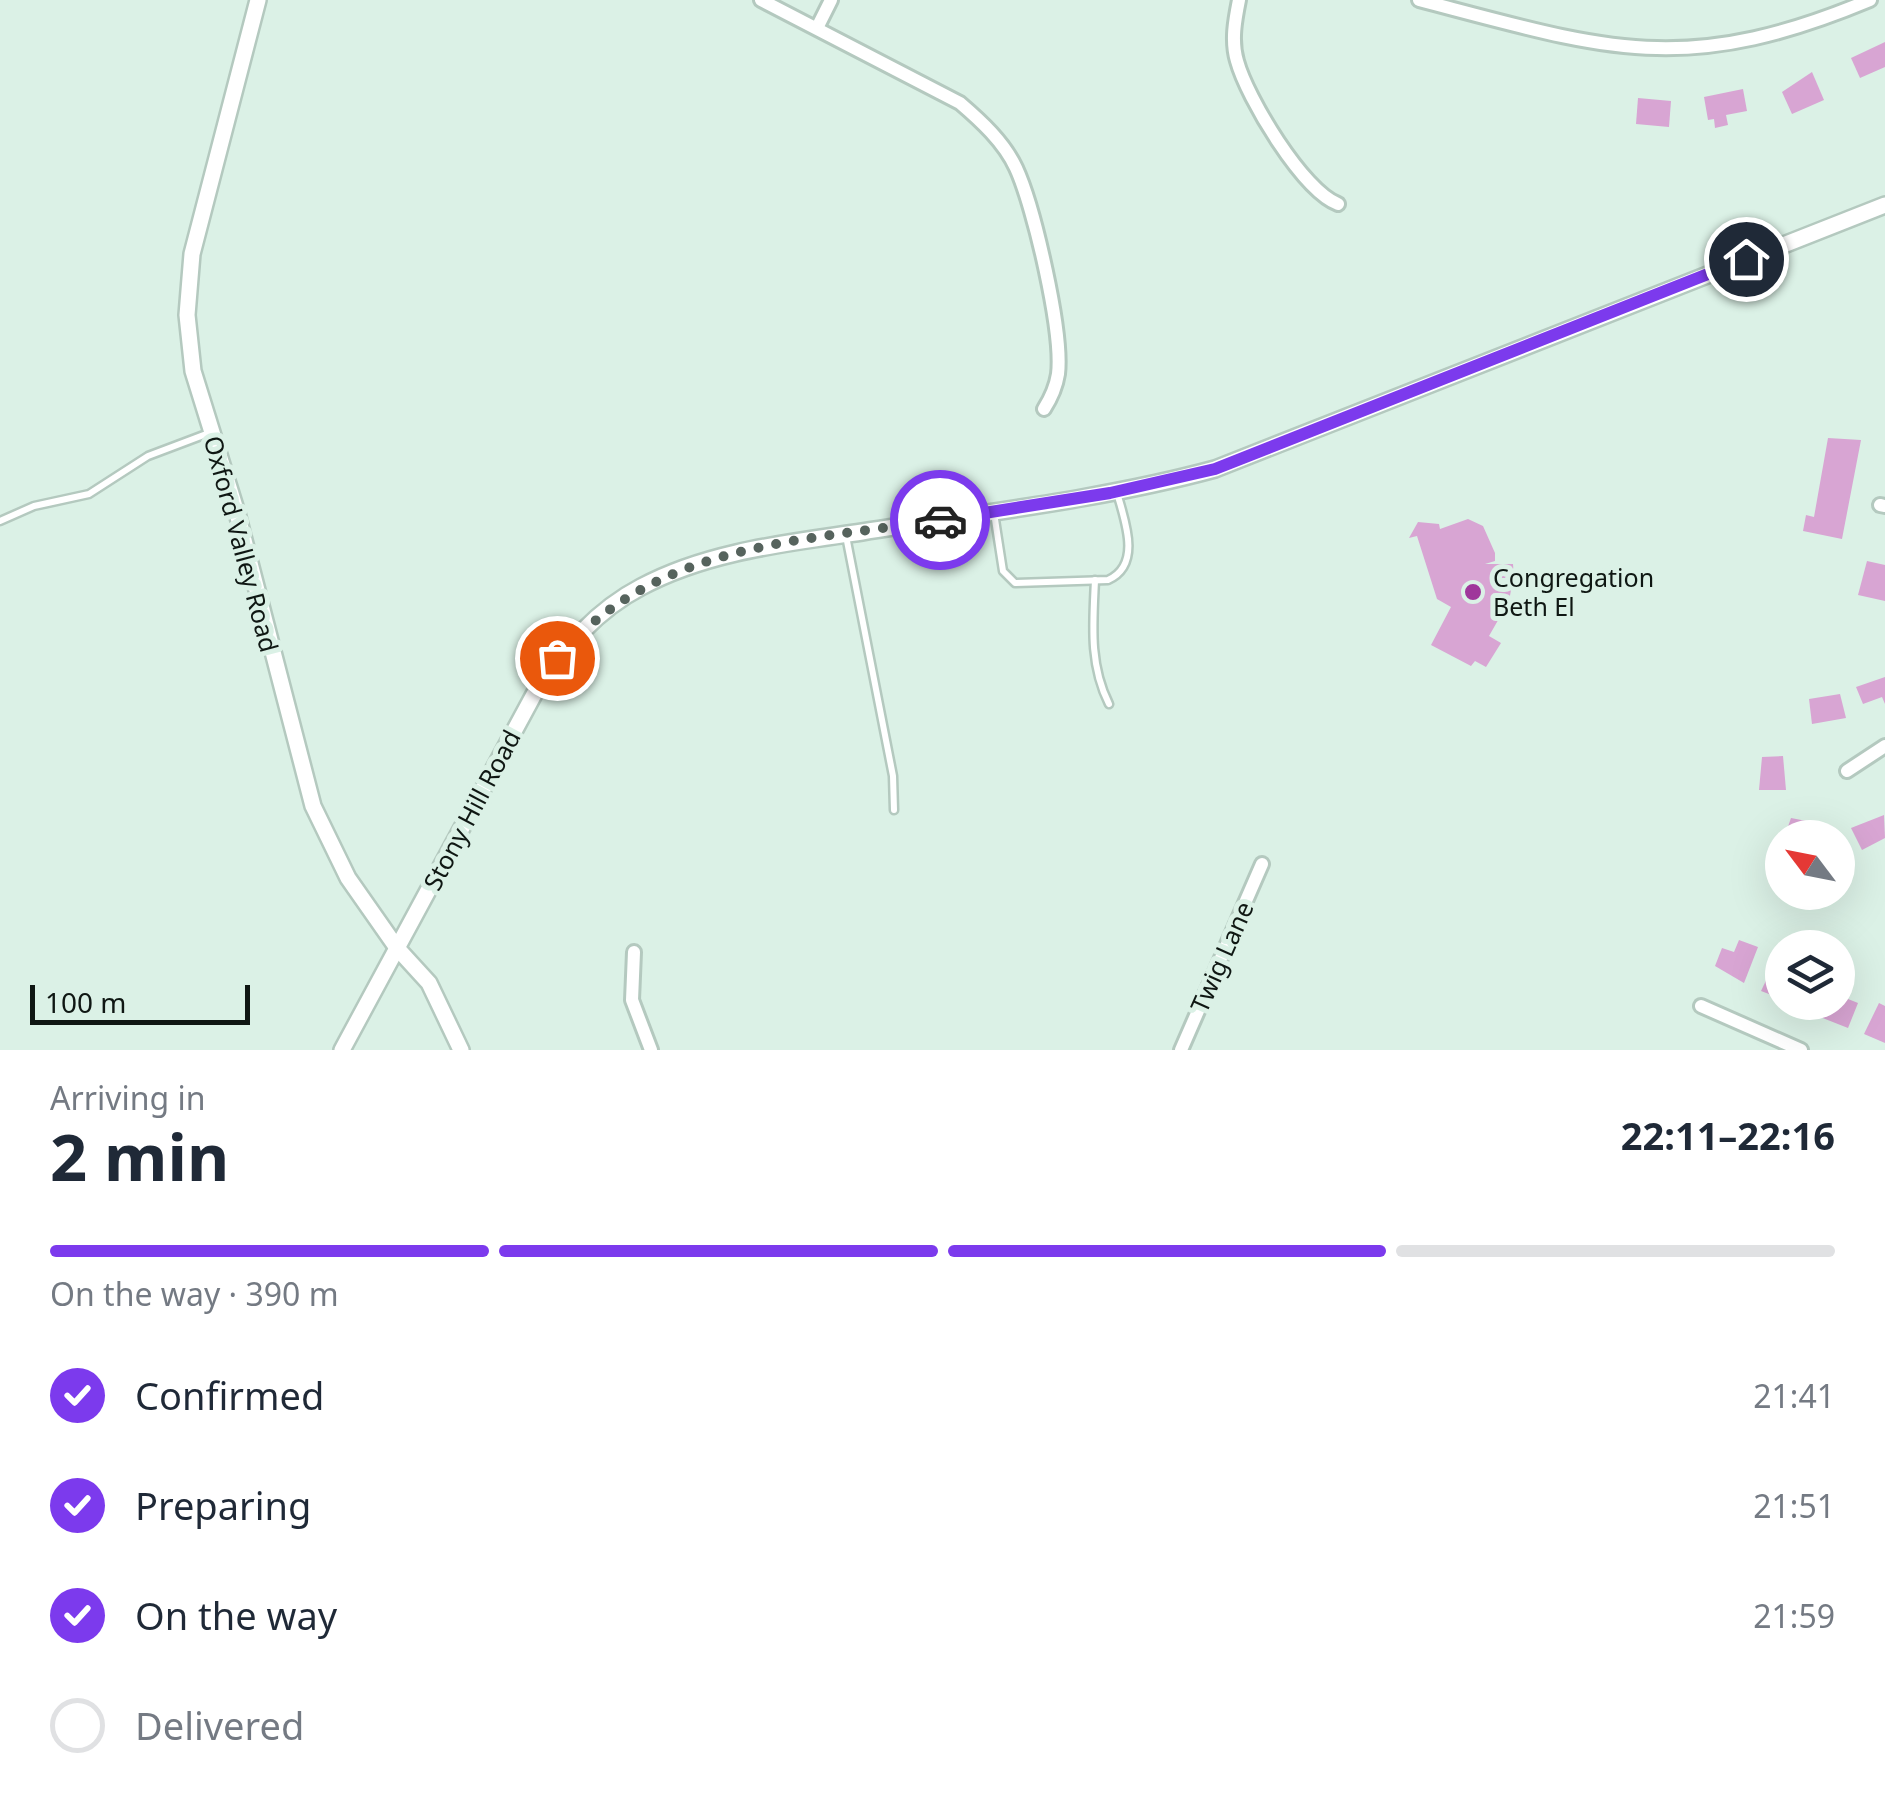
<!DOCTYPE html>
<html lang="en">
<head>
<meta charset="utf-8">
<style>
  :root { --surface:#fff; --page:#f2f2f3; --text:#1f2937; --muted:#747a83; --line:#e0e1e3; --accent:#7c3aed }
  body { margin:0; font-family:"Noto Sans",sans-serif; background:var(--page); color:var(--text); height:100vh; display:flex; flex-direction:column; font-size:38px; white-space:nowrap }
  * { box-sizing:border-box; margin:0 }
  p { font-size:32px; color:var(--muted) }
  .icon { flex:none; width:55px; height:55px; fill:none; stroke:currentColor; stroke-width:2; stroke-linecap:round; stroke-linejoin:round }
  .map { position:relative; height:1050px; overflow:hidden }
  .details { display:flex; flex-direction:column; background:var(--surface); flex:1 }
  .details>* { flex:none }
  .needle { width:65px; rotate:302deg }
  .fabs { position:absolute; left:1765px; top:820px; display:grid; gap:20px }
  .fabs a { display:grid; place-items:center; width:90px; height:90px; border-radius:50%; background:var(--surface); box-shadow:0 10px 40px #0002; font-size:50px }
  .scale { position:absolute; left:30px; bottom:25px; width:220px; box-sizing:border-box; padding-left:10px; border:5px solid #0f1713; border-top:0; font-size:28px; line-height:35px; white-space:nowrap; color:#0f1713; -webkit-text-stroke:8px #dbf1e6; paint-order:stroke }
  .pin { position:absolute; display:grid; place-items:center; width:85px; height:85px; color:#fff; margin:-42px; border:5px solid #fff; border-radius:50%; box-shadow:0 2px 10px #0007 }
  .courier { position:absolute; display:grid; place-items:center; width:100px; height:100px; margin:-50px; border:8px solid #7c3aed; border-radius:50%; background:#fff; color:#222; box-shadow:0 2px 12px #0007 }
  .overview em { font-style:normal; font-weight:700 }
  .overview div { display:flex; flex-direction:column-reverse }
  .overview { display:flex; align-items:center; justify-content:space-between; height:170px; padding:0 50px }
  h1 { font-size:65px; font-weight:700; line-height:75px }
  .bar { display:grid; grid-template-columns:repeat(4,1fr); gap:15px 10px; align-content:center; height:120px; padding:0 50px }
  .bar i { height:12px; border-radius:8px; background:var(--line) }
  .bar .selected { background:var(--accent) }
  .bar p { grid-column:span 4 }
  ol { padding:0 50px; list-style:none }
  li { display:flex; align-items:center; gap:30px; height:110px }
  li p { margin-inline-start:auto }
  li .icon { padding:10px; border-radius:50%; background:var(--accent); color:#fff; stroke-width:4 }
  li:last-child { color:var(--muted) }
  li i { width:55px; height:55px; border:5px solid var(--line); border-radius:50% }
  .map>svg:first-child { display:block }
  .building { fill:#d8a5d3 }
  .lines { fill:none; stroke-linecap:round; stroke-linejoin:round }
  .service-casing { stroke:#b4c9bf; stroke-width:11 }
  .minor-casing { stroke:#b4c9bf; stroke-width:18 }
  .tertiary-casing { stroke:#b4c9bf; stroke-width:20 }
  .service { stroke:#fff; stroke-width:6 }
  .minor { stroke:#fff; stroke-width:12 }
  .tertiary { stroke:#fff; stroke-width:15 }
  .done { stroke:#56635d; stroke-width:10; stroke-dasharray:0 18 }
  .route { stroke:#7c3aed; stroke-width:12 }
  .poi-dot { fill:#9f379b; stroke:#dbf1e6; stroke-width:4 }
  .labels { text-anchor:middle; stroke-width:10; stroke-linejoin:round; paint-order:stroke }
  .street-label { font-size:25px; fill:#0f1713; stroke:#dbf1e6 }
  .poi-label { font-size:25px; fill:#0f1713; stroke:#dbf1e6; text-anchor:start }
</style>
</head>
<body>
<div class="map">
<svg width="1885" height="1050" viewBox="0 0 1885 1050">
  <rect width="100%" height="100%" fill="#dbf1e6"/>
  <g class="building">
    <path d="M1885 42V67L1860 78 1851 58Z"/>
    <path d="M1812 72 1824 100 1792 114 1782 92Z"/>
    <path d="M1743 89 1747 111 1726 115 1728 125 1715 128 1714 119 1708 120 1704 97Z"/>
    <path d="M1638 98 1671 101 1669 127 1636 124Z"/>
    <path d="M1828 438 1861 440 1842 539 1803 531 1806 515 1814 517Z"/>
    <path d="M1468 519 1483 526 1495 553V561L1485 564H1513L1514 578H1499L1511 590 1508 607 1512 610 1507 618 1501 615 1489 636 1501 643 1486 667 1475 661 1471 666 1431 645 1451 607 1437 599 1417 536 1409 538 1418 522 1439 524 1440 529Z"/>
    <path d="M1867 561 1885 565V601L1858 595Z"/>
    <path d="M1885 677V704L1882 697 1863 704 1856 687Z"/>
    <path d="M1840 694 1846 718 1812 724 1809 699Z"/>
    <path d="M1783 756 1786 790H1759L1762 757Z"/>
    <path d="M1884 815 1885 838 1862 850 1851 828Z"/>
    <path d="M1791 818 1832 826 1828 838H1784Z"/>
    <path d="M1739 940 1758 947 1744 983 1715 966 1722 948 1734 952Z"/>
    <path d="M1773 966 1782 970V999L1761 991Z"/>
    <path d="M1838 995 1858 1003 1848 1028 1815 1015 1821 1002H1838Z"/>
    <path d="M1879 1003 1885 1006V1043L1864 1034Z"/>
  </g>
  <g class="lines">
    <defs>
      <g id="service">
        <path d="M994 513 1003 571 1015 583 1108 580C1142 565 1125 521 1117 493"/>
        <path d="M0 521 34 506 89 494 148 456 209 433"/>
        <path d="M846 536 893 776 894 810"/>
        <path d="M1095 580C1093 624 1089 664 1109 704"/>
      </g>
      <g id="minor">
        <path d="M761 0 960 103C981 121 1004 142 1016 168 1034 207 1063 332 1058 374 1056 387 1051 398 1044 409"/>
        <path d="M1239 0C1235 20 1231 41 1237 61 1247 98 1303 191 1338 204"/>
        <path d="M1419 0C1606 49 1683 78 1870 0"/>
        <path d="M817 28 831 0"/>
        <path d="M1880 505 1885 506"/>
        <path d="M1847 771 1885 746"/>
        <path d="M634 952 632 1000 651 1050"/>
        <path d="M1701 1006 1801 1050"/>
        <path d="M1181 1050 1262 864"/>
      </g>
      <g id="tertiary">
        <path d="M258 0 192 254 187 315 193 371 237 513 313 806 348 878 397 948 429 983 461 1050"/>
        <path d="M342 1050 538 687C566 646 597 610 641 587 708 551 788 543 862 532 980 513 1100 500 1215 469L1885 205"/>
      </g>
    </defs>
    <use href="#service" class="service-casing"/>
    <use href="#minor" class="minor-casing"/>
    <use href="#tertiary" class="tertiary-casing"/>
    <use href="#service" class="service"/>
    <use href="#minor" class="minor"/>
    <use href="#tertiary" class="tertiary"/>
  </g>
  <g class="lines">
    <path class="done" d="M557 658C658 542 798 542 940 520"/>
    <path class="route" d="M940 520 1110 493 1215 469 1746 259"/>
  </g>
  <circle class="poi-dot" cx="1473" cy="592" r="10"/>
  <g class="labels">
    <g class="street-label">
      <text transform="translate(241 544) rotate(75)" y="9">Oxford Valley Road</text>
      <text transform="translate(472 810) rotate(-62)" y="9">Stony Hill Road</text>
      <text transform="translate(1222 957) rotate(-66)" y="9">Twig Lane</text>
    </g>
    <g class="poi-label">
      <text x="1493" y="587">Congregation<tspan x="1493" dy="29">Beth El</tspan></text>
    </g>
  </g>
</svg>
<div class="fabs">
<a><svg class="needle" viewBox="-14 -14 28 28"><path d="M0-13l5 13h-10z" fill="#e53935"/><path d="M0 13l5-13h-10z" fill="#747a83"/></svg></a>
<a><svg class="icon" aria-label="layers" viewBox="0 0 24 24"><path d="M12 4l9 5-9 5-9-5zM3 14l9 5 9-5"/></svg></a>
</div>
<div class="scale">100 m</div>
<div class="pin" style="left:557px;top:658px;background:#ea580c"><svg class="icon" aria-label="bag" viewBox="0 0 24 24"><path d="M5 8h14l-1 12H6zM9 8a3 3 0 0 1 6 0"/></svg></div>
<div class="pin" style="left:1746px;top:259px;background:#1f2937"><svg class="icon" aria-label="home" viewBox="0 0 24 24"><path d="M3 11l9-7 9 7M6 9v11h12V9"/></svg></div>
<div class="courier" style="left:940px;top:520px"><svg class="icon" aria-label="car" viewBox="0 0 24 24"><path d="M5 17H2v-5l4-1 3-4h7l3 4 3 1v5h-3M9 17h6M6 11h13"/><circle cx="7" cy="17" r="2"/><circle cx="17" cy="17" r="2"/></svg></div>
</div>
<section class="details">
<div class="overview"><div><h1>2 min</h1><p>Arriving in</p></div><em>22:11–22:16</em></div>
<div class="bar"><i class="selected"></i><i class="selected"></i><i class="selected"></i><i></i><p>On the way · 390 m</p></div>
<ol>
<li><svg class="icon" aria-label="check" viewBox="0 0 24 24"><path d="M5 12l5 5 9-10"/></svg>Confirmed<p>21:41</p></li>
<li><svg class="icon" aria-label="check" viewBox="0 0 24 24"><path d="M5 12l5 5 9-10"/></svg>Preparing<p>21:51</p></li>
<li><svg class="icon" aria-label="check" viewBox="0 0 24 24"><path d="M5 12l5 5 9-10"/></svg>On the way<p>21:59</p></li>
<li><i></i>Delivered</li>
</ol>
</section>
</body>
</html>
